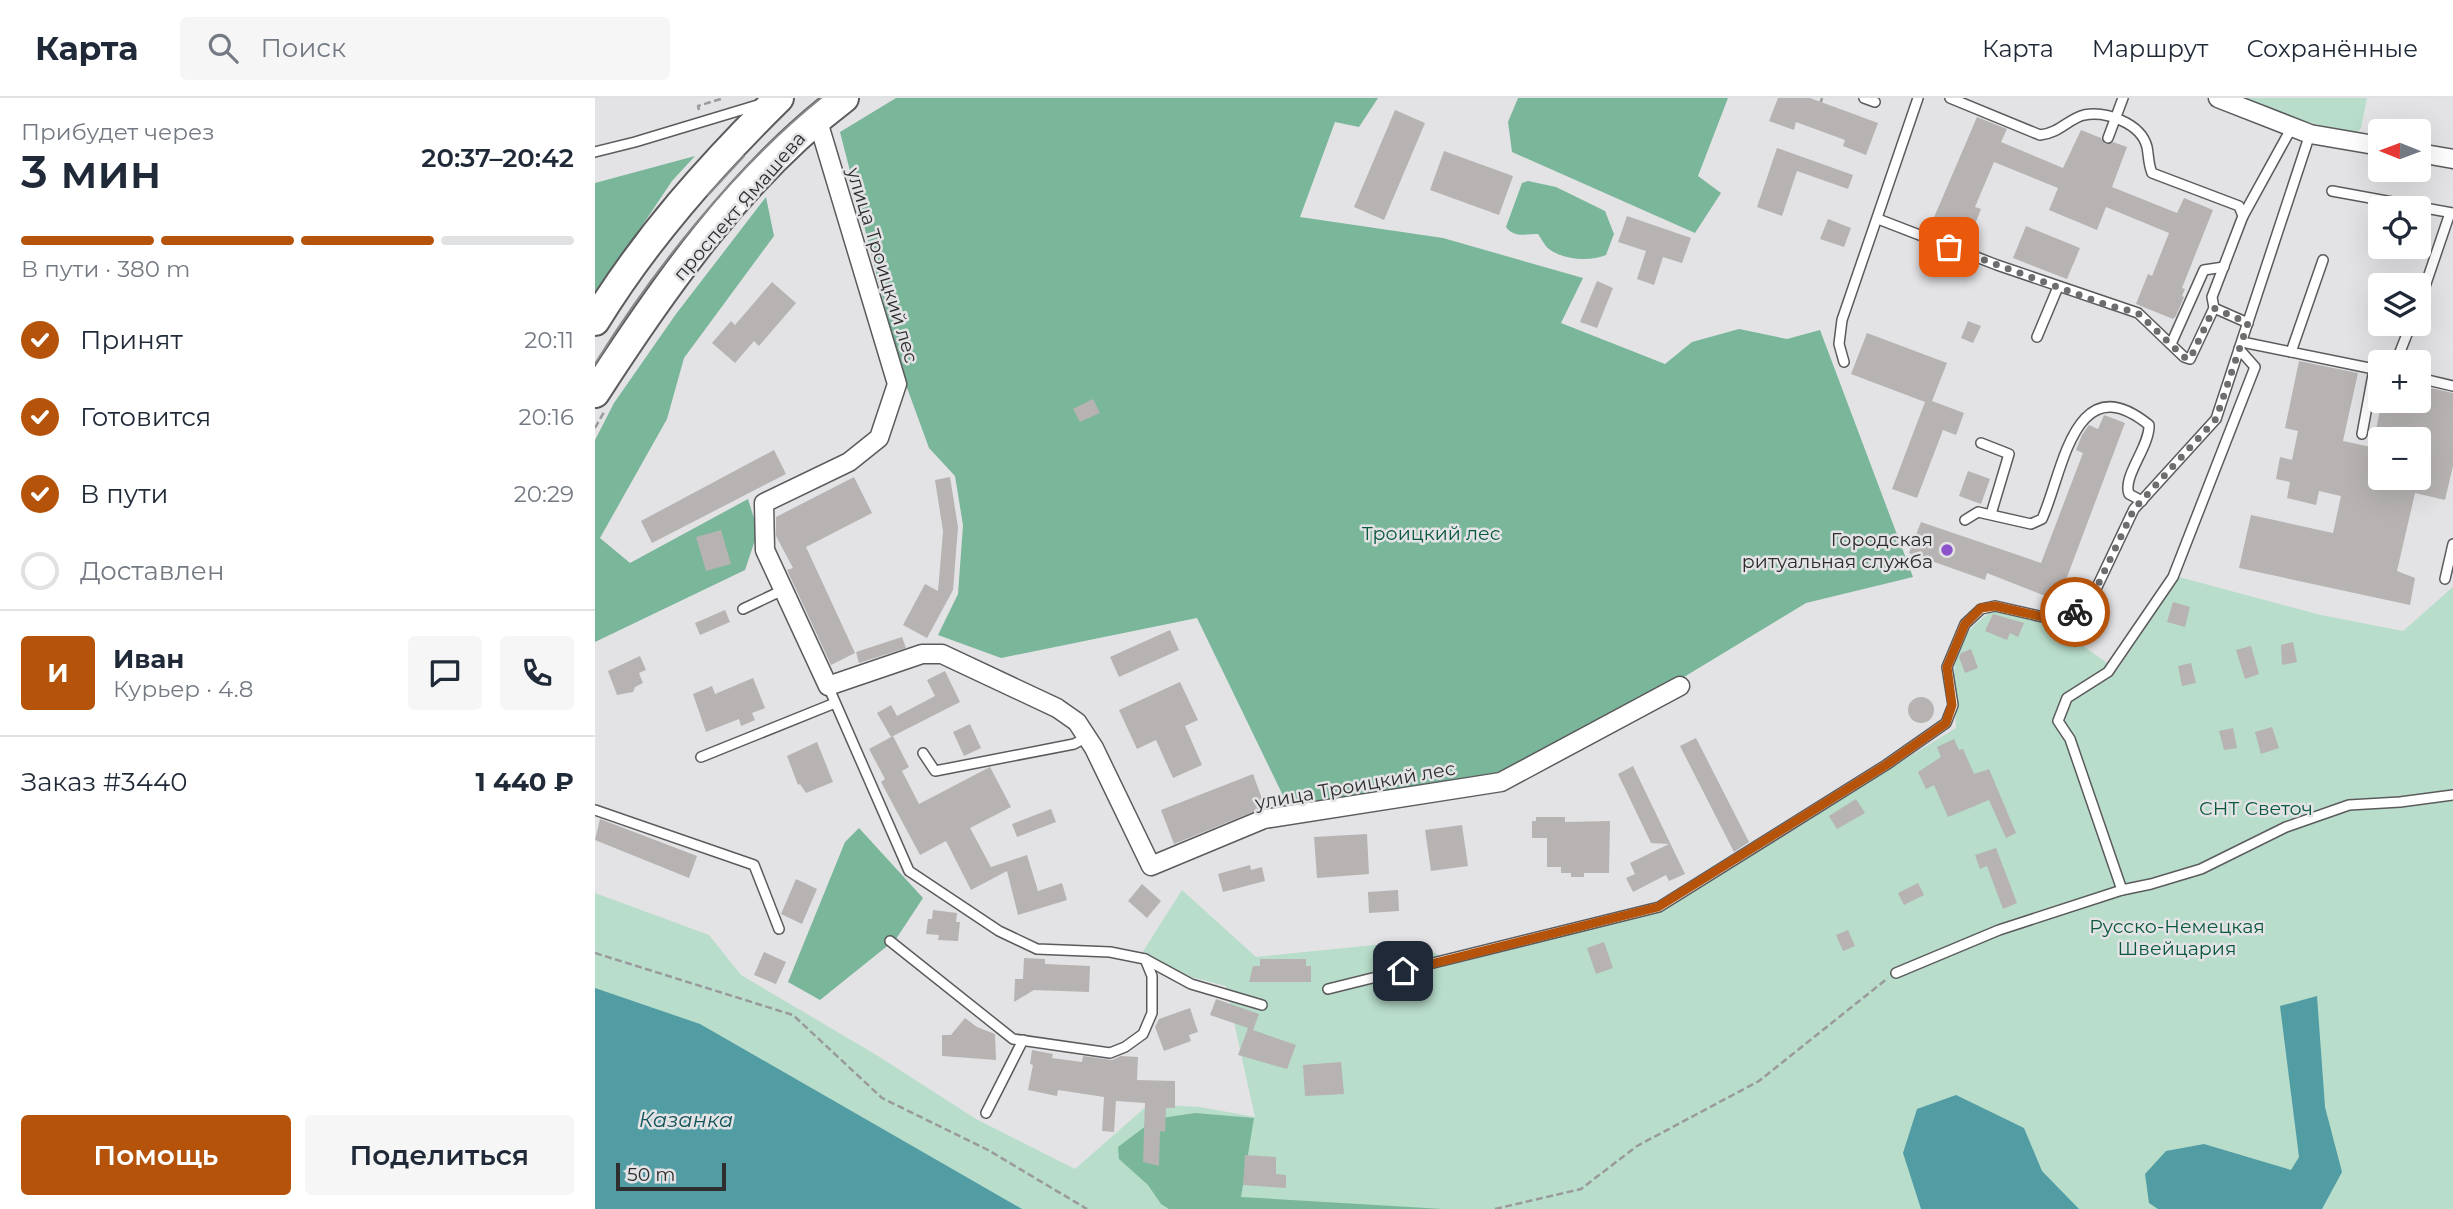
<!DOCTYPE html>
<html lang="ru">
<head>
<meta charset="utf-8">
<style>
  :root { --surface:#fff; --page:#f6f6f7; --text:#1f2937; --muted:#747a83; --line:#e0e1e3; --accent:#b45309 }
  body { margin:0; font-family:Montserrat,sans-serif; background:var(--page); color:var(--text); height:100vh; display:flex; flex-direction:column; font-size:26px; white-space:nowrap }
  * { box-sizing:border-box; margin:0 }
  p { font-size:23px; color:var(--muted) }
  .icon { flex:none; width:38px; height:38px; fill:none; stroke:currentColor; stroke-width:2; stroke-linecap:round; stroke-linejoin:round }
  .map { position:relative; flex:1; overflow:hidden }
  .sheet { display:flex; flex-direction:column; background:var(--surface); width:595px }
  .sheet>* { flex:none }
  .needle { width:46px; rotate:271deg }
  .buttons { position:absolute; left:1773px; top:21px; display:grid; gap:14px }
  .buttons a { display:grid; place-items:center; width:63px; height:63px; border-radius:7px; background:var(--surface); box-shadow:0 7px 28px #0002; font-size:35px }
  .scale { position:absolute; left:21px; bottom:18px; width:110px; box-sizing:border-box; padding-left:7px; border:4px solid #2e2e2f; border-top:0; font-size:19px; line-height:24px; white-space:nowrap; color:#2e2e2f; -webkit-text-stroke:5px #e3e3e6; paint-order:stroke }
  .pin { position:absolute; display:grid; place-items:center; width:60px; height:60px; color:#fff; margin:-30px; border-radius:14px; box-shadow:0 4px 10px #0006 }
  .courier { position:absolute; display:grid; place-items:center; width:70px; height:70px; margin:-35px; border:5px solid #b45309; border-radius:50%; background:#fff; color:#222; box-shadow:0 2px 9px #0007 }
  .overview em { font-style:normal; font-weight:600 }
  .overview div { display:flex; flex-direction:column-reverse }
  .overview { display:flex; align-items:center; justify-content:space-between; height:119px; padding:0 21px }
  h1 { font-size:46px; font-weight:600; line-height:52px }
  .bar { display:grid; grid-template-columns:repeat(4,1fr); gap:10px 7px; align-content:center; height:84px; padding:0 21px }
  .bar i { height:9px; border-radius:5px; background:var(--line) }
  .bar .active { background:var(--accent) }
  .bar p { grid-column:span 4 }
  .line { display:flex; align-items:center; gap:18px; padding:0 21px; border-top:2px solid var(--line) }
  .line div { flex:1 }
  .round { display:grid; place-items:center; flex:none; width:74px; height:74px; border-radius:7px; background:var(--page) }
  ol { padding:0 21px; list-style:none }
  li { display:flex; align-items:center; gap:21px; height:77px }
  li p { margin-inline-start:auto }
  li .icon { padding:7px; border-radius:50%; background:var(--accent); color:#fff; stroke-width:4 }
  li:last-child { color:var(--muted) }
  li i { width:38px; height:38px; border:4px solid var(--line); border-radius:50% }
  .cta { display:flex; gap:14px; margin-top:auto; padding:14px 21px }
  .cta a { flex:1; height:80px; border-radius:7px; background:var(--accent); color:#fff; font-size:28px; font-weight:600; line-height:80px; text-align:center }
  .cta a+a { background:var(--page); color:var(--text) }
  header { display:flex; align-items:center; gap:42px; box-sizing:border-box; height:98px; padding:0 35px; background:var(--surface); border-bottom:2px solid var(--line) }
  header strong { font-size:33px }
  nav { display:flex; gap:38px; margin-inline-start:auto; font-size:24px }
  .search { width:490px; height:63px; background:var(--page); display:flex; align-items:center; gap:18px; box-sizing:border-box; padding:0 24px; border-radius:7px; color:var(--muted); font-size:26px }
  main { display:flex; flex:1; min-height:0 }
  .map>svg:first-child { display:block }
  .green { fill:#b8ddcb }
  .forest { fill:#7ab69a }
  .water { fill:#529ca4 }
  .building { fill:#b6b3b2 }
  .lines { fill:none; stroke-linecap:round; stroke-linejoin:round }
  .lane-casing { stroke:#5b5a5d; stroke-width:12 }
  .street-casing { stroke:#5b5a5d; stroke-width:21 }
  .primary-casing { stroke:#5b5a5d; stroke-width:32 }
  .path { stroke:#9a9a9c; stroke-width:2.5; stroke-dasharray:7 3.5; stroke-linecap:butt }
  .lane { stroke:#fff; stroke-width:9 }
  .street { stroke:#fff; stroke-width:18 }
  .primary { stroke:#fff; stroke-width:28 }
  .tram { stroke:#88888a; stroke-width:2 }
  .done { stroke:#6d6d6f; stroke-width:7; stroke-dasharray:0 12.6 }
  .route { stroke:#b45309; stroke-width:9 }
  .poi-dot { fill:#8d53ca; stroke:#e3e3e6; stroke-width:2.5 }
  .labels { text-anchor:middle; stroke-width:5; stroke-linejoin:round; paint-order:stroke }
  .street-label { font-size:19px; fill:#2e2e2f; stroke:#e3e3e6 }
  .park-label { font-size:19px; fill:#0a583f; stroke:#e3e3e6 }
  .poi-label { font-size:19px; fill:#2e2e2f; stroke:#e3e3e6; text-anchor:end }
  .water-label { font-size:21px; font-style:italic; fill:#14545a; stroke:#e3e3e6 }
</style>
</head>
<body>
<header>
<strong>Карта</strong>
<div class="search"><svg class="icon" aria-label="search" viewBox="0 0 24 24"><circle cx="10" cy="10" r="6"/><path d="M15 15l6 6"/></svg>Поиск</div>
<nav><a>Карта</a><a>Маршрут</a><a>Сохранённые</a></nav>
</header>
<main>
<section class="sheet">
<div class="overview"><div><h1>3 мин</h1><p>Прибудет через</p></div><em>20:37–20:42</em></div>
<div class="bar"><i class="active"></i><i class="active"></i><i class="active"></i><i></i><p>В пути · 380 m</p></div>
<ol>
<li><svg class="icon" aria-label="check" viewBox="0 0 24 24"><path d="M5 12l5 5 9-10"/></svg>Принят<p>20:11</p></li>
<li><svg class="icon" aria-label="check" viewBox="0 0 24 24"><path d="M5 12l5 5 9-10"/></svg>Готовится<p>20:16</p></li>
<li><svg class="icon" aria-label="check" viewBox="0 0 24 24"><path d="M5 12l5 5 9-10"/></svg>В пути<p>20:29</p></li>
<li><i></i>Доставлен</li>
</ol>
<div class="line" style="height:126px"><b class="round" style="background:var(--accent);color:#fff">И</b><div><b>Иван</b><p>Курьер · 4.8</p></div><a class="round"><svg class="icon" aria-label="chat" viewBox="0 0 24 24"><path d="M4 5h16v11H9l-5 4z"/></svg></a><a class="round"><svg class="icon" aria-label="phone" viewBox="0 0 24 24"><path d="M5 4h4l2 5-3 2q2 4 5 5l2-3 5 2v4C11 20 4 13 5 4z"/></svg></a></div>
<div class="line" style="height:91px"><div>Заказ #3440</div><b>1 440 ₽</b></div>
<div class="cta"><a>Помощь</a><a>Поделиться</a></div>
</section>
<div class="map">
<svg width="1858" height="1111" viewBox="0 0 1858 1111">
  <rect width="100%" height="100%" fill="#e3e3e6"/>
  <g class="green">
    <path d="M1645 0H1772L1766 30 1762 35 1707 23Z"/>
    <path d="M1584 479 1726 517 1808 533 1858 489V1111H0V795L114 837 146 877 283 958 381 1021 480 1071 554 1006 605 1009 660 1019 631 888 588 877 547 855 587 792 661 859 819 843 854 863 1061 814 1361 630C1360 577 1348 544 1399 512L1457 526 1522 572Z"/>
  </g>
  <g class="forest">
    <path d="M301 0H783L764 29 740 24 705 119 848 140 988 180 966 225 1070 266 1097 244 1144 231 1192 241 1225 232 1318 479 1211 505 1089 579 908 677 694 710 602 520 406 560 343 537 363 496 368 427 360 378 334 350 307 276 245 34Z"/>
    <path d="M923 0H1133L1103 78 1126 95 1100 135 917 54 913 24Z"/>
    <path d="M100 58 77 83 0 198V85Z"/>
    <path d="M933 83 961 89 1010 113 1019 136 1011 157C994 164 969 162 954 151 949 147 947 141 943 136 931 136 919 140 911 129L927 85Z"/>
    <path d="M171 99 179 138 89 260 72 321 5 440 35 465 153 401 163 433 150 472 0 544V342L19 305 81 216Z"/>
    <path d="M264 730 328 800 301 841 225 902 193 884 250 744Z"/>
    <path d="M600 1015 659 1020 646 1099 848 1111H574L566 1106 553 1087 524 1061 523 1049 560 1021Z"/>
  </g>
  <g class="water">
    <path d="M0 890 105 926 427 1111H0Z"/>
    <path d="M1722 898 1730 1009 1747 1074 1727 1111H1563L1554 1105 1550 1076 1571 1053 1609 1046 1696 1072 1704 1059 1685 908Z"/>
    <path d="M1361 997 1429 1030 1447 1073 1484 1111H1326L1308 1055 1322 1011Z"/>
  </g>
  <g class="building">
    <path d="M1183 0H1215L1283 25 1271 57 1248 48 1250 42 1201 24 1199 32 1174 23Z"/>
    <path d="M800 12 830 25 789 122 759 109Z"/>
    <path d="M1382 19 1412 31 1406 44 1468 70 1486 32 1506 40 1510 46 1518 44 1532 49 1517 89 1582 115 1589 100 1618 112 1587 190 1590 191 1587 198 1589 199 1581 218 1578 221 1541 206 1553 176 1557 178 1574 135 1511 109 1502 132 1454 112 1463 90 1399 64 1380 109 1386 111 1375 139 1337 124Z"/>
    <path d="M1182 50 1258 77 1253 91 1202 73 1187 118 1162 109Z"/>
    <path d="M849 53 918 78 904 117 835 92Z"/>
    <path d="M1032 118 1096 140 1087 165 1068 159 1059 187 1042 181 1051 153 1023 144Z"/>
    <path d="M1233 121 1256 130 1249 149 1225 141Z"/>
    <path d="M1431 128 1485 150 1472 181 1418 160Z"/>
    <path d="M1002 183 1018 190 1002 230 985 224Z"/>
    <path d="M177 184 201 205 164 248 159 243 140 265 117 245 136 223 140 227Z"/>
    <path d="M1373 223 1386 228 1378 245 1366 240Z"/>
    <path d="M1272 235 1352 265 1337 303 1369 315 1361 337 1348 332 1322 400 1297 391 1330 304 1256 276Z"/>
    <path d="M1704 263 1763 275 1748 343 1785 351V380H1824V341H1779L1787 303H1824L1827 288 1858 295V368L1850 402 1820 395 1802 473 1820 480 1815 507 1644 470 1656 417 1738 435 1746 398 1724 393 1721 407 1692 400 1695 384 1681 381 1685 359 1697 362 1703 333 1690 330Z"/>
    <path d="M498 301 505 315 485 324 478 311Z"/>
    <path d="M1509 317 1530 325 1463 503 1392 475 1390 482 1314 455 1326 424 1446 465 1488 355 1481 352 1487 337 1494 327 1503 331Z"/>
    <path d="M179 352 191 376 57 445 46 423Z"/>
    <path d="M1373 373 1395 381 1386 406 1364 398Z"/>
    <path d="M259 379 277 415 211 449 260 555 236 567 192 472 198 470 181 438V419Z"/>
    <path d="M355 379 363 429 358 492 332 540 308 527 330 486 343 493 348 433 340 382Z"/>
    <path d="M126 432 136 466 111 473 101 439Z"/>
    <path d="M1578 504 1595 509 1590 529 1572 524Z"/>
    <path d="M130 512 135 524 105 537 100 525Z"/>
    <path d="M1398 516 1429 525 1423 539 1415 535 1412 542 1390 533Z"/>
    <path d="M575 532 584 552 524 579 515 559Z"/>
    <path d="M307 539 311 550 264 565 261 554Z"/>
    <path d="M1698 544 1702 564 1687 567 1686 547Z"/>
    <path d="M1656 548 1664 576 1650 581 1641 552Z"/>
    <path d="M1376 551 1383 570 1370 575 1364 559 1366 555Z"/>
    <path d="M45 558 51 572 44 575 48 585 40 589 38 594 22 597 13 573Z"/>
    <path d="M1596 565 1601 585 1587 588 1583 568Z"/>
    <path d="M350 573 365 604 296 639 282 615 296 607 302 618 340 598 332 582Z"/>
    <path d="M158 580 170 610 157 615 160 622 146 628 144 621 111 634 98 596 117 588 120 596Z"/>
    <path d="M585 584 603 622 590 628 607 667 578 680 561 642 542 651 524 612Z"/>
    <circle cx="1326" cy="612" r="13"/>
    <path d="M375 626 386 650 369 658 358 634Z"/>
    <path d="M1677 629 1684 650 1666 656 1660 634Z"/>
    <path d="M1638 630 1642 650 1629 652 1624 633Z"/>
    <path d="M298 638 314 669 307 673 324 706 395 669 416 709 375 730 396 769 432 757 443 793 467 785 472 802 423 817 412 773 376 792 351 743 325 757 286 684 290 681 274 651Z"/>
    <path d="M1101 640 1154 744 1139 754 1085 648Z"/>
    <path d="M1359 641 1364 652 1368 651 1379 676 1394 671 1421 735 1411 740 1394 702 1353 719 1339 687 1331 691 1323 674 1346 659 1342 649Z"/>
    <path d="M222 644 238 684 211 695 205 686 203 687 192 658Z"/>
    <path d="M1038 668 1090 776 1074 783 1071 777 1038 794 1031 780 1040 776 1035 765 1074 746 1056 745 1023 676Z"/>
    <path d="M658 676 670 709 579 746 566 712Z"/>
    <path d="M1261 701 1270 715 1242 731 1234 718Z"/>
    <path d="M456 711 461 724 422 739 417 726Z"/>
    <path d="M941 719H970V724L1015 723 1014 775H989V779H976V775H966V769H952V740H937V723H941Z"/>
    <path d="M5 721 102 758 94 780 0 742Z"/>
    <path d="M867 727 873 768 836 773 830 732Z"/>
    <path d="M772 736 774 776 722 780 719 739Z"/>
    <path d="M1401 750 1422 805 1408 811 1392 768 1385 771 1380 757Z"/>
    <path d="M655 767 656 772 667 769 670 783 628 794 623 776Z"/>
    <path d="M201 781 222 791 207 826 186 816Z"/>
    <path d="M1323 785 1329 797 1309 807 1303 795Z"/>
    <path d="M547 786 566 803 552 820 533 803Z"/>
    <path d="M803 792 804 813 774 815 773 794Z"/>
    <path d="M338 812 362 815 361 824H365L363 843 343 842 344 837 331 836 333 821H337Z"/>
    <path d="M1253 832 1260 848 1248 853 1241 837Z"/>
    <path d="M1009 844 1018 870 1001 876 992 850Z"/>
    <path d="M803 846 807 865 784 870 780 852Z"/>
    <path d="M169 854 191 864 181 886 159 877Z"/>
    <path d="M429 860 450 861V866L495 868 494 894 439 892 419 904 420 881H428Z"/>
    <path d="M665 861H711V868H716V884H654L658 868H665Z"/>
    <path d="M621 901 664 916 658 932 701 947 692 971 643 957 653 930 615 917Z"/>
    <path d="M595 910 603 934 594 937 596 943 569 953 560 929 564 921Z"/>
    <path d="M370 920 382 929 400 936 401 962 347 958V937H356Z"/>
    <path d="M437 952 458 956 457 960 487 964 488 958 517 962 526 958 543 959 542 982 580 983V1010H571L570 1034 565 1033 564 1068 548 1064 550 1005 521 1003 519 1034 507 1033 509 999 463 992 462 998 433 992 438 967 435 966Z"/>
    <path d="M746 964 749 996 710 998 708 967Z"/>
    <path d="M650 1057 681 1059V1076L691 1077V1090L648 1087Z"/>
  </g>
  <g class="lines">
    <defs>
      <g id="lane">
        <path d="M1269 0 1280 4"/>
        <path d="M1355 0 1445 37C1465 35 1473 21 1489 17 1511 13 1546 25 1552 49 1554 59 1553 65 1557 75L1644 108 1648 118 1617 199 1619 210 1653 225"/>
        <path d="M1513 40 1528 0"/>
        <path d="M0 54 40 44 166 6"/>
        <path d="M1737 93 1858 115"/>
        <path d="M1648 118 1697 29"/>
        <path d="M1283 121 1402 167 1543 215 1589 259 1595 261 1619 210"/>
        <path d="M1824 206 1855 115"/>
        <path d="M1442 239 1463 189"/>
        <path d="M1647 244 1779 271 1767 336"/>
        <path d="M1576 246 1609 172 1629 169"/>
        <path d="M1696 254 1728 162"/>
        <path d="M1249 264 1244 246 1247 222 1323 0"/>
        <path d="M1801 264 1816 226"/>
        <path d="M1824 280 1858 288"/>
        <path d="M1386 345 1414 356 1396 416"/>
        <path d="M1370 422 1383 414 1436 426 1447 421C1468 375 1479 266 1554 327 1555 348 1527 379 1534 396L1547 403"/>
        <path d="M1850 481 1858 446"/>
        <path d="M148 511 188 492"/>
        <path d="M233 588 314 773 404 833 442 851 515 854 550 861 557 878V915L548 936 530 949 515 955 418 941 295 843"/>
        <path d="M328 655 340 673 479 646 492 639"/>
        <path d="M106 659 240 605"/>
        <path d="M0 712 159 767 184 831"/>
        <path d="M1527 792 1475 641 1463 623 1472 600 1513 574 1578 479 1660 269 1644 251"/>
        <path d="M550 861 596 886 667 907"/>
        <path d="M1301 875 1404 832 1527 792 1556 786 1606 771 1691 729 1754 707 1805 704 1858 697"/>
        <path d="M733 891 1064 809 1291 667 1351 625 1358 607 1352 569 1370 526 1386 511 1400 508 1461 522 1492 510 1539 411 1621 321 1715 36"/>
        <path d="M391 1015 428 942"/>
      </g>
      <g id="street">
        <path d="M1623 0 1715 36 1785 48"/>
        <path d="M222 20 302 286 284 340 254 364 169 405 170 452 233 588 327 556H347L462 610 482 624 499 650 556 768 669 721 906 684 1085 588"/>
        <path d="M1824 55 1858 61"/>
      </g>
      <g id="primary">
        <path d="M0 223C51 140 115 68 184 0"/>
        <path d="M0 295C69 188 147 77 249 0"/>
      </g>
    </defs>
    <use href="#lane" class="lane-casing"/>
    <use href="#street" class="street-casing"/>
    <use href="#primary" class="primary-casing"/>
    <g class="path">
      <path d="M1226 4 1227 0"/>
      <path d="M104 12 103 8 129 0"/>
      <path d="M0 330 9 314"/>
      <path d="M0 855 198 917 287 1000 393 1052 492 1111"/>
      <path d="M900 1111 986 1091 1042 1048 1164 983 1293 880"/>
    </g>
    <use href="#lane" class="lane"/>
    <use href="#street" class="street"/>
    <use href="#primary" class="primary"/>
    <g class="tram">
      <path d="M113 97 149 58"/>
      <path d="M0 266C58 172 139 70 226 0"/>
    </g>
  </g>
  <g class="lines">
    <path class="done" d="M1354 149 1509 206 1543 215 1589 259 1595 261 1619 210 1653 225 1621 321 1539 411 1492 510 1480 514"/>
    <path class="route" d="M808 873 1063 809 1291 667 1351 625 1357 607 1352 569 1370 526 1386 510 1400 508 1461 522 1480 514"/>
  </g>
  <circle class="poi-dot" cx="1352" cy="452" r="7"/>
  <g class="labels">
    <g class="street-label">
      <text transform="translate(144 108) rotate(-49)" y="7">проспект Ямашева</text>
      <text transform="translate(288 167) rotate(73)" y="7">улица Троицкий лес</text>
      <text transform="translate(760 687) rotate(-10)" y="7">улица Троицкий лес</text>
    </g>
    <g class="park-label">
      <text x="836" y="442">Троицкий лес</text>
      <text x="1661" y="717">СНТ Светоч</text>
      <text x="1582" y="835">Русско-Немецкая<tspan x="1582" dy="22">Швейцария</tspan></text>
    </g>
    <g class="poi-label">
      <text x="1338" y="448">Городская<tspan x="1338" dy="22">ритуальная служба</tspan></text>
    </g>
    <g class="water-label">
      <text x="91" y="1029">Казанка</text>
    </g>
  </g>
</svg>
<div class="buttons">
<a><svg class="needle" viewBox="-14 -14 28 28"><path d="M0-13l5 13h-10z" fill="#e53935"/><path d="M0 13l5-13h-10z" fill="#747a83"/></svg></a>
<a><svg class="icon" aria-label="locate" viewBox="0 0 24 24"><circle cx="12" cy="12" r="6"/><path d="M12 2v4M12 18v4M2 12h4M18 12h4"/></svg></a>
<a><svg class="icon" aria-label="layers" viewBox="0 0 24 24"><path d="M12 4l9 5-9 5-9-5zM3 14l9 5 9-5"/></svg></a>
<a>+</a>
<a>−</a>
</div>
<div class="scale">50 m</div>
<div class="pin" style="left:1354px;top:149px;background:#ea580c"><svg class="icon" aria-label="bag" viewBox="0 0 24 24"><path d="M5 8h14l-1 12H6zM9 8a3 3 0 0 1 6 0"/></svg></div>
<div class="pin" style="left:808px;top:873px;background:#1f2937"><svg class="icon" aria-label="home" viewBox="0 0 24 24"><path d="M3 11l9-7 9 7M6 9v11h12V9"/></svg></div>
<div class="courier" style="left:1480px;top:514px"><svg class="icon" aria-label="bike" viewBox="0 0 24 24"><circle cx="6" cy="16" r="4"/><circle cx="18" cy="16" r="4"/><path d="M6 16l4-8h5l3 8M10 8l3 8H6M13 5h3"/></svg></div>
</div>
</main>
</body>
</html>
